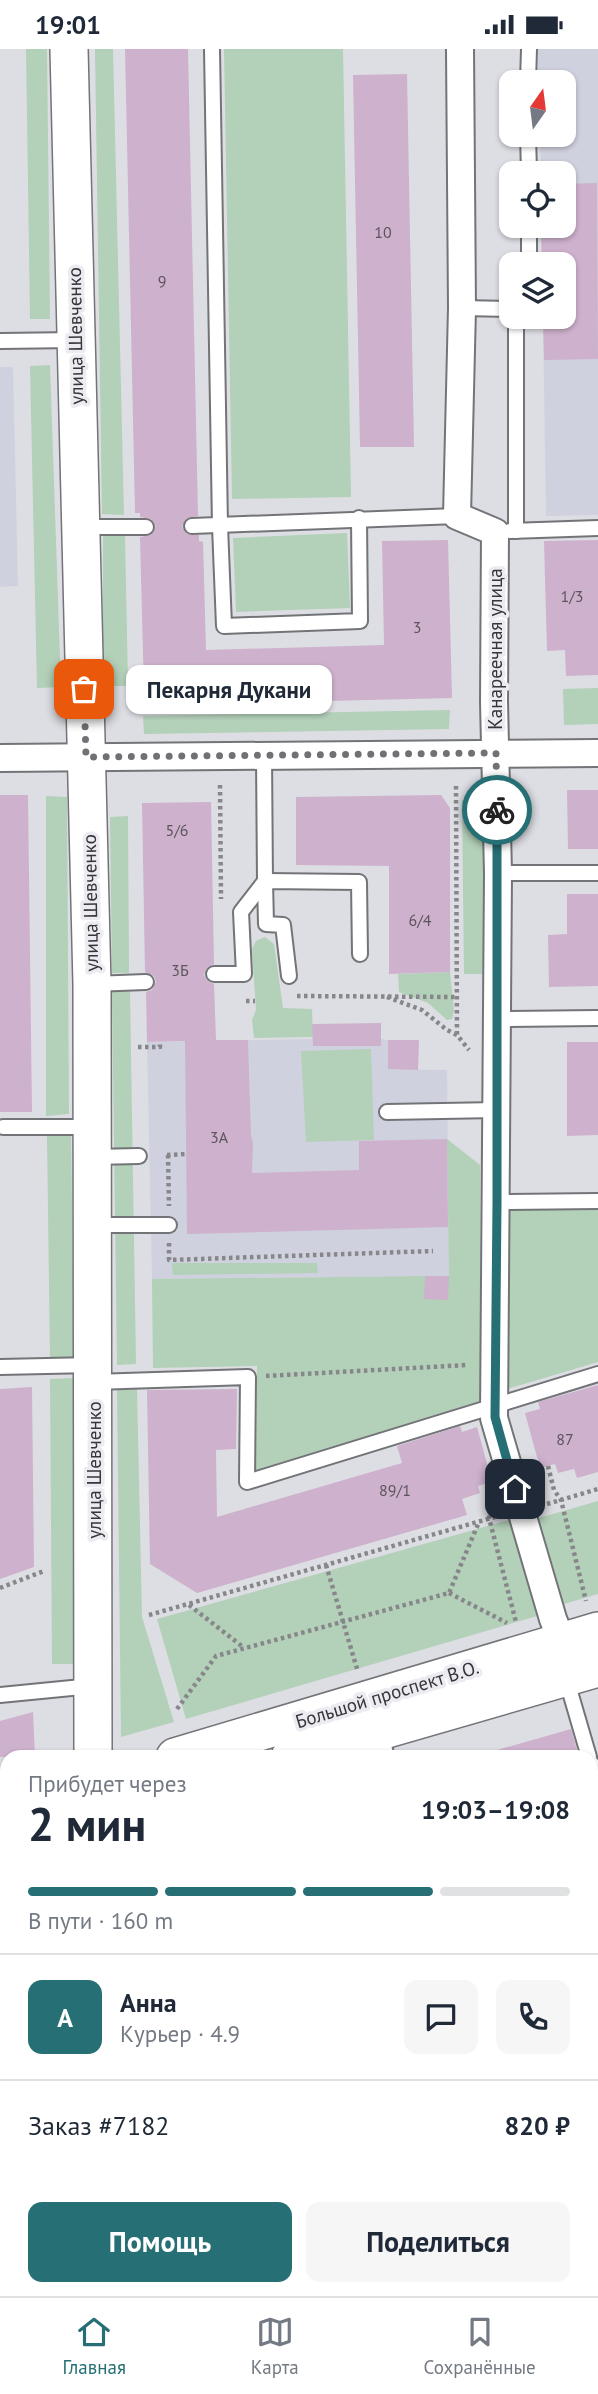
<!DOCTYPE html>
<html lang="ru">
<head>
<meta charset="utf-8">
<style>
  :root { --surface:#fff; --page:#f6f6f7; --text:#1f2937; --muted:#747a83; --line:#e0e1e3; --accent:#267075 }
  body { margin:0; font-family:"PT Sans",sans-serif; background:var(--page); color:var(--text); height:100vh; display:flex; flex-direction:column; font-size:26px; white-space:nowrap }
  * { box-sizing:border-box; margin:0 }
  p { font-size:23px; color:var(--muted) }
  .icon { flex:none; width:38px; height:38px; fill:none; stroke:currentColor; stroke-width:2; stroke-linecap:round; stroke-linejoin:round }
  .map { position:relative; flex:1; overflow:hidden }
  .sheet { position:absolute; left:0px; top:1701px; width:598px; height:546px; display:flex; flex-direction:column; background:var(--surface); border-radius:21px 21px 0 0; box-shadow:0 2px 5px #0004 }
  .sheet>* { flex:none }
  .needle { width:46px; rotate:14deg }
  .controls { position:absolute; left:499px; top:21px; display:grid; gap:14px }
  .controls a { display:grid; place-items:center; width:77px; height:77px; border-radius:14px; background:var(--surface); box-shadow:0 2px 5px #0004; font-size:35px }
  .pin { position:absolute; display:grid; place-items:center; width:60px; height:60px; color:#fff; margin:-30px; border-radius:14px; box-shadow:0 4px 10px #0006 }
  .courier { position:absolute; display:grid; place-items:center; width:70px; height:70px; margin:-35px; border:5px solid #267075; border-radius:50%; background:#fff; color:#222; box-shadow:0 2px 9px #0007 }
  .bubble { position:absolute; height:49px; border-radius:14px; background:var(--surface); box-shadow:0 2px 5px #0004; font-size:23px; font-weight:700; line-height:49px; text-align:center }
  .summary em { font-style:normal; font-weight:700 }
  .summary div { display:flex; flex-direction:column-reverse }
  .summary { display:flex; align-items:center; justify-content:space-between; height:119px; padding:0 28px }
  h1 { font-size:46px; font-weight:700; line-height:52px }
  .bar { display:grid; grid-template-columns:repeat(4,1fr); gap:10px 7px; align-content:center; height:84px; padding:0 28px }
  .bar i { height:9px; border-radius:5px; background:var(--line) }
  .bar .current { background:var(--accent) }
  .bar p { grid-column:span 4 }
  .line { display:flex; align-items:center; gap:18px; padding:0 28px; border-top:2px solid var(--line) }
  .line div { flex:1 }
  .round { display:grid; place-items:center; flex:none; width:74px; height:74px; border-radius:14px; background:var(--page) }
  .button { display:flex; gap:14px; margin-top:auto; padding:14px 28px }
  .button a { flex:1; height:80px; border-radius:14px; background:var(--accent); color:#fff; font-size:28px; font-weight:700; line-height:80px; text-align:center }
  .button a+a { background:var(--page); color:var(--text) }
  .status { display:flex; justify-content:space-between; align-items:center; height:49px; padding:0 35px; background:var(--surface); direction:ltr }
  .status svg { height:19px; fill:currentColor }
  .tabs { display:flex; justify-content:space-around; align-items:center; height:98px; border-top:2px solid var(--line); background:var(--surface); font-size:19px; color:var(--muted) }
  .tabs a { display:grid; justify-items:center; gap:4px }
  .tabs .current { color:var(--accent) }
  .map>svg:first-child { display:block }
  .commercial { fill:#dfd3bf }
  .industrial { fill:#e7cdd4 }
  .built { fill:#d0d1de }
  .green { fill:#b3d0b9 }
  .building { fill:#ceb1cd }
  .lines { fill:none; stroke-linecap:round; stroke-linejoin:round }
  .lane-casing { stroke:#737478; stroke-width:18 }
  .street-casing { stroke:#737478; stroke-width:30 }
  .secondary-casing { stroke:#737478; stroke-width:40 }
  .path { stroke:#87878b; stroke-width:4.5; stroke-dasharray:3.5 3.5; stroke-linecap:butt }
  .lane { stroke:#fff; stroke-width:14 }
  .street { stroke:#fff; stroke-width:26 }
  .secondary { stroke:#fff; stroke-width:37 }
  .done { stroke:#707174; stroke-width:7; stroke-dasharray:0 12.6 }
  .route { stroke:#267075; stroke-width:9 }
  .labels { text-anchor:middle; stroke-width:7; stroke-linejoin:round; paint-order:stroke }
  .number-label { font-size:16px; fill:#5c555d }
  .street-label { font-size:19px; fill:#363638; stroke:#ebebf1 }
</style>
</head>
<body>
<div class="status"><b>19:01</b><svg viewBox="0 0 49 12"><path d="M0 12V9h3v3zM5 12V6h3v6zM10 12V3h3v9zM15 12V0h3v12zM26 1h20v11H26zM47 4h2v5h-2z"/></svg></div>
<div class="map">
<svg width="598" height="2247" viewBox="0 0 598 2247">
  <rect width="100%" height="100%" fill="#dddee3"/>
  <path class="commercial" d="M7 1838V2061L0 2064V1840Z"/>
  <path class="industrial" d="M598 1947V2247H473L466 2240H592V1950Z"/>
  <g class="built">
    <path d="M538 0H598V466L546 467 543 268H564V215H542L541 177H564V124H541L540 86H564V33H538Z"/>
    <path d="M0 318H13L18 537 0 538Z"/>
    <path d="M313 990V997H381V990L388 991V1020L447 1021 449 1227 152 1230 147 993Z"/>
  </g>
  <g class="green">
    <path d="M26 0H47L50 270H30Z"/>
    <path d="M95 0H113L124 466 102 465Z"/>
    <path d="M224 0H343L351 448 232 450Z"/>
    <path d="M50 316 61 638 37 639 30 317Z"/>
    <path d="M347 484 350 559 236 563 233 489Z"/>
    <path d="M103 486H125L128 637H103Z"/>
    <path d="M598 639V675L564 676 563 640Z"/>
    <path d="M450 661 449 680 144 685 143 667Z"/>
    <path d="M46 747 67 748 69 1065 46 1067Z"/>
    <path d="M462 751H486L487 925H464Z"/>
    <path d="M128 767 129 924H112L110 768Z"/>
    <path d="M265 888 274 895 283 959 312 960 313 988 254 989 252 971 256 961 252 900 256 892Z"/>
    <path d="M450 923 454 962 452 970 447 971 428 954 399 943 398 925Z"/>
    <path d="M112 942H130L136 1315 117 1316Z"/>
    <path d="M371 1000 374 1091 306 1093 301 1002Z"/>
    <path d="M47 1086H71L74 1308 50 1309Z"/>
    <path d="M447 1090 480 1116V1352L256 1421 257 1317 153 1319 152 1230 425 1227V1249L449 1227Z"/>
    <path d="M598 1156V1313L507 1340 509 1157Z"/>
    <path d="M172 1214H317L318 1224 173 1226Z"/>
    <path d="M73 1329 75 1615H52L50 1330Z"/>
    <path d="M137 1340 142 1568 174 1673 121 1688 117 1341Z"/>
    <path d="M598 1452V1545L564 1555 539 1469Z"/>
    <path d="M509 1471 537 1567 186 1670 157 1570Z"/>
  </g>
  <g class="building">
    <path d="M125 0H188L198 467 187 469 182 477 187 485 199 486V492L203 493 206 601 384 596 382 492 448 491 452 649 156 656 144 644 140 488 151 486 156 477 151 470 140 468V464H135Z"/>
    <path d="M407 25 414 398H360L353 26Z"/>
    <path d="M597 134 598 310 544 311 543 268H564V215H542L541 177H564V135Z"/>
    <path d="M598 491V626L566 627 565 601 547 602 544 492Z"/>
    <path d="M567 741H598V800H568Z"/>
    <path d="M0 746H28L32 1063H0Z"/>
    <path d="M441 746 450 759V923L389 925V817L296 816V748Z"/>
    <path d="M211 753 214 915 206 920 204 926 209 933 214 935 216 991H248L251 1087 253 1093 252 1124 359 1121V1092L447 1090 448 1178 187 1185 185 992 147 993 146 943 152 941 156 933 154 927 145 923 142 754Z"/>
    <path d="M567 845H598V937L549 938 548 886 567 885Z"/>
    <path d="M381 974V997H313L312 975Z"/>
    <path d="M388 991H419L418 1021 388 1020Z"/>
    <path d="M567 993H598V1086L567 1087Z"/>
    <path d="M425 1227H449L448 1251 424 1250Z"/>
    <path d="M598 1336V1423L577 1429 574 1420 558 1424 555 1415 540 1419 525 1364 540 1360 538 1353Z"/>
    <path d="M32 1338 34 1518 0 1530V1340Z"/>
    <path d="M237 1340 236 1400 216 1401 217 1468 402 1414 397 1397 460 1377 462 1383 477 1378 492 1433 478 1437 480 1444 462 1450 467 1466 197 1544 150 1515 147 1341Z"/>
    <path d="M33 1663 35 1708H0V1672Z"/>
    <path d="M571 1680 579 1708H498L497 1701Z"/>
  </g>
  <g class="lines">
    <defs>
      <g id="lane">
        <path d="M212 0 220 477 224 577 360 572 359 469"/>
        <path d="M528 33 529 0"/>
        <path d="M528 86 529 124"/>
        <path d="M529 177V215"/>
        <path d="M462 259 511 260"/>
        <path d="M516 268V482"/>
        <path d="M0 292 76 291"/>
        <path d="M192 477 457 467"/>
        <path d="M81 478H146"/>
        <path d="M510 482 598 479"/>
        <path d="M498 824H598"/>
        <path d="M214 925H244L241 863 265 832 264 707"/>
        <path d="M289 927 283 876 266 875 265 832 359 833 360 905"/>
        <path d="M92 935 146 933"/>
        <path d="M497 970 597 969"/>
        <path d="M387 1063 497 1061"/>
        <path d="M3 1078H93"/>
        <path d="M93 1108 139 1107"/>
        <path d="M497 1153 598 1152"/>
        <path d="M94 1176H169"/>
        <path d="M0 1318 93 1316"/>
        <path d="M94 1333 248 1328 247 1433 598 1325"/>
        <path d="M566 1629 589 1708"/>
        <path d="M0 1646 92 1637"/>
        <path d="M380 1682 387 1708"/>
        <path d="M592 1715 598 1738"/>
        <path d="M592 1758 598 1756"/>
        <path d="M592 1933 598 1930"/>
        <path d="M0 1988 7 2008"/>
        <path d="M592 2011 598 2028"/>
        <path d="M0 2039 7 2037"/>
        <path d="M592 2122 598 2120"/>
        <path d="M592 2175 598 2190"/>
      </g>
      <g id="street">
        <path d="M460 0 462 259 457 467 495 483 494 653 498 824 494 1369 553 1570 562 1593"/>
        <path d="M0 709 598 704"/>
      </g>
      <g id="secondary">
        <path d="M69 0 92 935 93 1708"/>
        <path d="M175 1708 598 1582"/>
        <path d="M290 1708 598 1619"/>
        <path d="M0 1761 7 1759"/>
        <path d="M0 1791 7 1789"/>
      </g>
    </defs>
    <use href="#lane" class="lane-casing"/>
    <use href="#street" class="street-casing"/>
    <use href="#secondary" class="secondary-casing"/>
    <g class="path">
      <path d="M220 736 221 850"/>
      <path d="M456 737 457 986"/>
      <path d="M297 947 457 948"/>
      <path d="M387 948 422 961 447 981 457 986 469 1001"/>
      <path d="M246 952H255"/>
      <path d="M138 998H160V993"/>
      <path d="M167 1106 187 1105"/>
      <path d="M168 1106 169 1157"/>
      <path d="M169 1194V1211L433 1202"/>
      <path d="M266 1327 467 1316"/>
      <path d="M548 1417 554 1441 561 1451 586 1552"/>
      <path d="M547 1455 598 1440"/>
      <path d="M492 1460 489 1469 516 1573"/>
      <path d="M326 1516 358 1623"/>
      <path d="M0 1539 44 1522"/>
      <path d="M449 1544 507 1574"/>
      <path d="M189 1556 243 1598"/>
      <path d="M149 1566 495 1468"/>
      <path d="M177 1660 216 1607 449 1544 479 1473"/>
    </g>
    <use href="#lane" class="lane"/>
    <use href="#street" class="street"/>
    <use href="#secondary" class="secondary"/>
  </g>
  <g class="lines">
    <path class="done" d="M84 640 86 708 496 704 497 761"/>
    <path class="route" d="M497 761V1153L495 1368 515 1440"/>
  </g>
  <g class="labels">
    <g class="number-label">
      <text x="383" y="189">10</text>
      <text x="162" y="238">9</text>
      <text x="572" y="553">1/3</text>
      <text x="417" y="584">3</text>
      <text x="177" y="787">5/6</text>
      <text x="420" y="877">6/4</text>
      <text x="180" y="927">3Б</text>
      <text x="219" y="1094">3А</text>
      <text x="565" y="1396">87</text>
      <text x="395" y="1447">89/1</text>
    </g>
    <g class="street-label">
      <text transform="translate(75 287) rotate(-91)" y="7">улица Шевченко</text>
      <text transform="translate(495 600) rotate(-90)" y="7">Канареечная улица</text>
      <text transform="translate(90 854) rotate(-91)" y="7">улица Шевченко</text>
      <text transform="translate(94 1421) rotate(-90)" y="7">улица Шевченко</text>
      <text transform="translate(387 1645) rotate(-17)" y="7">Большой проспект В.О.</text>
    </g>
  </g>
</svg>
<div class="controls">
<a><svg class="needle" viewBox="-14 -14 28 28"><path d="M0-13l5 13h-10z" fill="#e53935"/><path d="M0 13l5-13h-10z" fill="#747a83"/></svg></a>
<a><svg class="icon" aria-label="locate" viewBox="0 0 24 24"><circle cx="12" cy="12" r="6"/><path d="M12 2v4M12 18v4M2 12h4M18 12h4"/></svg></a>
<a><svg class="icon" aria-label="layers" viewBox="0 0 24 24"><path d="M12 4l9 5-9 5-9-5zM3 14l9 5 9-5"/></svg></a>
</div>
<div class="pin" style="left:84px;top:640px;background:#ea580c"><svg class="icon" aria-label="bag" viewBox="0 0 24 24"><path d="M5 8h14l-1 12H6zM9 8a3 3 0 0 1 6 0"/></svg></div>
<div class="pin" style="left:515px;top:1440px;background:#1f2937"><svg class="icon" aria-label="home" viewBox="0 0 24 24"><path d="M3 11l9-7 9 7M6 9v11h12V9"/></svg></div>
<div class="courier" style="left:497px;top:761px"><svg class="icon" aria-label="bike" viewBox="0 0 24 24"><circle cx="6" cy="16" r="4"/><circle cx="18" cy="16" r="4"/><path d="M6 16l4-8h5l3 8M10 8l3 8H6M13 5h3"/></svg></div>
<div class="bubble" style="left:126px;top:616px;width:206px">Пекарня Дукани</div>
<section class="sheet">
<div class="summary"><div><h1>2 мин</h1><p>Прибудет через</p></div><em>19:03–19:08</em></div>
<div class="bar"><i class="current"></i><i class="current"></i><i class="current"></i><i></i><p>В пути · 160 m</p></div>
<div class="line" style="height:126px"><b class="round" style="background:var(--accent);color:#fff">А</b><div><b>Анна</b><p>Курьер · 4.9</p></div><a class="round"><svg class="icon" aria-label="chat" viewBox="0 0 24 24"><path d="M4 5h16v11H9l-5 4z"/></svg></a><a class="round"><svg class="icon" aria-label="phone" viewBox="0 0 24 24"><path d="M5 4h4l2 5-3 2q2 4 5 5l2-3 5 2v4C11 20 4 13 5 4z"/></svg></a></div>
<div class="line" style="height:91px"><div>Заказ #7182</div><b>820 ₽</b></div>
<div class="button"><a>Помощь</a><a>Поделиться</a></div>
</section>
</div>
<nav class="tabs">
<a class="current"><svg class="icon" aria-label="home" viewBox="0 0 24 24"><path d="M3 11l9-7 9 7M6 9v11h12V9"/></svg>Главная</a>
<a><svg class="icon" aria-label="map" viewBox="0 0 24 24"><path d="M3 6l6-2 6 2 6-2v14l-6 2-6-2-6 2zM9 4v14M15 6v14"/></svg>Карта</a>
<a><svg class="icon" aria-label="saved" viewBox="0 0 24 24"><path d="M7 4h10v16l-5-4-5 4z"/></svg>Сохранённые</a>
</nav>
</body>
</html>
